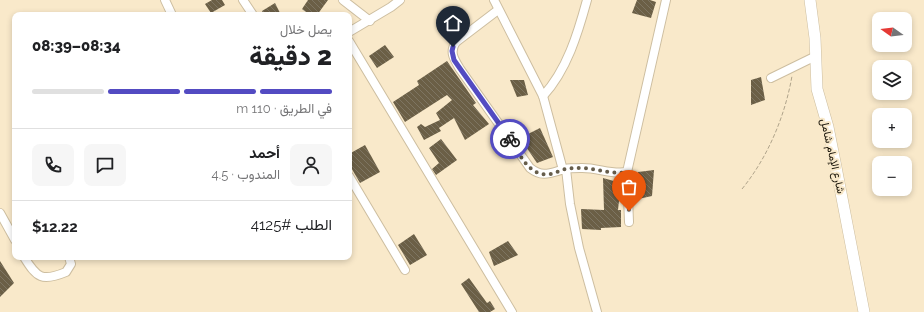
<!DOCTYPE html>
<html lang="ar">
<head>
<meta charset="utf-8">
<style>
  :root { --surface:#fff; --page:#f6f6f6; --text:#202124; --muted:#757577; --line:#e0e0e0; --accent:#534bc2 }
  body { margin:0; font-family:Raleway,Vazirmatn,sans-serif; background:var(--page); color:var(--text); direction:rtl; height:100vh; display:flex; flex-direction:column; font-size:15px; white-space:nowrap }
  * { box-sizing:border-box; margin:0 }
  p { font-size:13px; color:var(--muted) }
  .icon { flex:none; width:22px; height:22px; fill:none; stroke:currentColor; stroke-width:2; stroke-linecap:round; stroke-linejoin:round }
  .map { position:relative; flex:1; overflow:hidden; direction:ltr }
  .drawer { position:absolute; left:12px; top:12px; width:340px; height:248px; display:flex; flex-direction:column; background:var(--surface); border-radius:8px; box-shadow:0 2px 6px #0003; direction:rtl }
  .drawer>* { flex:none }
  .needle { width:26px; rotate:284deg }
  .tools { position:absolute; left:872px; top:12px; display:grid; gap:8px }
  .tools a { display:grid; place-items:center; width:40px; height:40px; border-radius:8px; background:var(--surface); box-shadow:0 2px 6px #0003; font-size:20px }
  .pin { position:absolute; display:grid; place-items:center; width:34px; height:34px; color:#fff; margin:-41px -17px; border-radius:50% 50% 50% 0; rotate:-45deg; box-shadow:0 0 4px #0007 }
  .pin .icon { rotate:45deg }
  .courier { position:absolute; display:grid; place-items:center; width:40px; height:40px; margin:-20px; border:3px solid #534bc2; border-radius:50%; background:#fff; color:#222; box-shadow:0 1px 5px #0007 }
  .summary em { font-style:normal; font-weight:800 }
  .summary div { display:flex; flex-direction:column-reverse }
  .summary { display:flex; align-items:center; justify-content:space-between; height:68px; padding:0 20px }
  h1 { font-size:26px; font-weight:800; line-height:30px }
  .bar { display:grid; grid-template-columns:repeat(4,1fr); gap:6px 4px; align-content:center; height:48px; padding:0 20px }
  .bar i { height:5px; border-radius:3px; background:var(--line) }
  .bar .on { background:var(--accent) }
  .bar p { grid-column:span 4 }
  .line { display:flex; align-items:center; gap:10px; padding:0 20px; border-top:1px solid var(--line) }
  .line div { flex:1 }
  .round { display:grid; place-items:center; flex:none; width:42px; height:42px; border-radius:8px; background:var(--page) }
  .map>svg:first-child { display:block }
  .building { fill:url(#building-back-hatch) }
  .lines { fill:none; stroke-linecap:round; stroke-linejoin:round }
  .street-casing { stroke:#cdbea0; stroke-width:10 }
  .secondary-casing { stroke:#cdbea0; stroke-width:12 }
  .path { stroke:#b0a48b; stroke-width:1; stroke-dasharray:4 2; stroke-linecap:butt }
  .street { stroke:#fff; stroke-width:8 }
  .secondary { stroke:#fff; stroke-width:11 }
  .done { stroke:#665d4b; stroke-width:4; stroke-dasharray:0 7.2 }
  .route { stroke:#534bc2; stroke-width:5 }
  .labels { text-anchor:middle; stroke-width:4; stroke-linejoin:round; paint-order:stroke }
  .street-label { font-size:11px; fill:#171207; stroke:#f9e9ca }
</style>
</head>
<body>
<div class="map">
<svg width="924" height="312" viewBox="0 0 924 312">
  <defs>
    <pattern id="building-back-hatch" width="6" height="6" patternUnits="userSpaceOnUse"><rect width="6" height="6" fill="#6b5f46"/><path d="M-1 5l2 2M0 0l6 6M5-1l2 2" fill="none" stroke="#7e7562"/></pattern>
  </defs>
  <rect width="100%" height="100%" fill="#f9e9ca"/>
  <g class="building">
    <path d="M212 0H222L225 5 211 13 205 4Z"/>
    <path d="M308 0H328L317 15H310L302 9Z"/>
    <path d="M637 0H650L656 2 651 18 632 13Z"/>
    <path d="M275 3 281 15H264L262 11Z"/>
    <path d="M385 45 394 57 377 68 369 56Z"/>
    <path d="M447 61 476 103 473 105 489 124 465 140 454 118 439 128 441 131 424 140 417 127 421 124 425 127 440 120 436 113 452 100 447 95 405 122 393 102 419 85 417 81Z"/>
    <path d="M761 77 765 100 751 105V80Z"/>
    <path d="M510 80H524L528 95 517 97Z"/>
    <path d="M540 128 553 157 537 163 520 138Z"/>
    <path d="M441 139 457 160 436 175 432 169 439 163 429 148Z"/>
    <path d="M365 145 380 172 360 183 349 164V154Z"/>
    <path d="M654 170 652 196 638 199V172Z"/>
    <path d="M603 178 621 183 618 210H621V227L601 228V230L582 229 581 209 604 210Z"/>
    <path d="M414 234 427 255 410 265 398 245Z"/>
    <path d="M508 241 518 255 494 266 489 252Z"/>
    <path d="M0 261 14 283 0 297Z"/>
    <path d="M469 278 487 303 490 301 495 309 490 312H479L461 284Z"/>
  </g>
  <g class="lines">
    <defs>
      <g id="street">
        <path d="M165 0 172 15"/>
        <path d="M243 0 253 15"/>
        <path d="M343 0 370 21"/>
        <path d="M494 0 543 96 563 170"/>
        <path d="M498 10 456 42C449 52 454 59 460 69L530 168C543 178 550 173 565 169 570 168 575 168 580 168 597 167 610 175 627 172"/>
        <path d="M349 32 391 7 400 0"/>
        <path d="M349 41 512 312"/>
        <path d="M771 78 816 56"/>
        <path d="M543 96C567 70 578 33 587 0"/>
        <path d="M566 169 570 204 579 248 597 312"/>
        <path d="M349 176 405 270"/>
        <path d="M0 213 15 240"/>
        <path d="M629 222 627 172 666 0"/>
        <path d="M24 257C37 278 42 282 66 272L71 264 69 257"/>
      </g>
      <path id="secondary" d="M810 0 815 38 817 89 828 127 836 167 864 312"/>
    </defs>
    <use href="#street" class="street-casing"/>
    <use href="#secondary" class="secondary-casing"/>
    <path class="path" d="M742 189C768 157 785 116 792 76"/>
    <use href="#street" class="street"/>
    <use href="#secondary" class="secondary"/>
  </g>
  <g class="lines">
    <path class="done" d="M510 139C520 154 529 178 551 174 556 173 561 170 566 169 571 168 576 168 581 168 597 168 610 175 627 172L629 211"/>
    <path class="route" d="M453 47 452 51 454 60 510 139"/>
  </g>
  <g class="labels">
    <g class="street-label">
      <text transform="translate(833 156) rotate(77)" y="4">شارع الإمام شامل</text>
    </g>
  </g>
</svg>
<div class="tools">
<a><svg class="needle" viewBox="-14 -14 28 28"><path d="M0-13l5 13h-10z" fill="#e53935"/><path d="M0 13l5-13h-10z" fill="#757577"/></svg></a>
<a><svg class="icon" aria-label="layers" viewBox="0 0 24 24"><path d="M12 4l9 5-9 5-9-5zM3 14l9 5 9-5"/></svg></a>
<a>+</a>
<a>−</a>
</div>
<div class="pin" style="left:629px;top:211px;background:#ea580c"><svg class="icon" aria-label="bag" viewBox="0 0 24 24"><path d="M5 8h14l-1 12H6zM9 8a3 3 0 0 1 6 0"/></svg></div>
<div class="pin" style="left:453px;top:47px;background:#1f2937"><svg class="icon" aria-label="home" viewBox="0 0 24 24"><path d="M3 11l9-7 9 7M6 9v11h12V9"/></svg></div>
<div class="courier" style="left:510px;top:139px"><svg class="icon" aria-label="bike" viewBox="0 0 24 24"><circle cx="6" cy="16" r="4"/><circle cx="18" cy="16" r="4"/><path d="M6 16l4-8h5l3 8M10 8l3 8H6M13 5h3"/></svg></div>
<section class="drawer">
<div class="summary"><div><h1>2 دقيقة</h1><p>يصل خلال</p></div><em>08:34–08:39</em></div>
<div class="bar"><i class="on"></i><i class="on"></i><i class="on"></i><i></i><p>في الطريق · 110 m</p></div>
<div class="line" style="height:72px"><a class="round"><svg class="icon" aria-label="person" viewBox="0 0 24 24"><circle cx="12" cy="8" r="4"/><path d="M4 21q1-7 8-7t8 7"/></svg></a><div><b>أحمد</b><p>المندوب · 4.5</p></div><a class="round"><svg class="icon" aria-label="chat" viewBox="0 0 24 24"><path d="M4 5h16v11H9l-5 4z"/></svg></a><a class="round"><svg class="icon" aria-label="phone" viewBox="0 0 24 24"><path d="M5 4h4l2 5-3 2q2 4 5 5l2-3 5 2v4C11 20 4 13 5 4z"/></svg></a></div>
<div class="line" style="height:52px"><div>الطلب #4125</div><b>$12.22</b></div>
</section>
</div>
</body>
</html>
